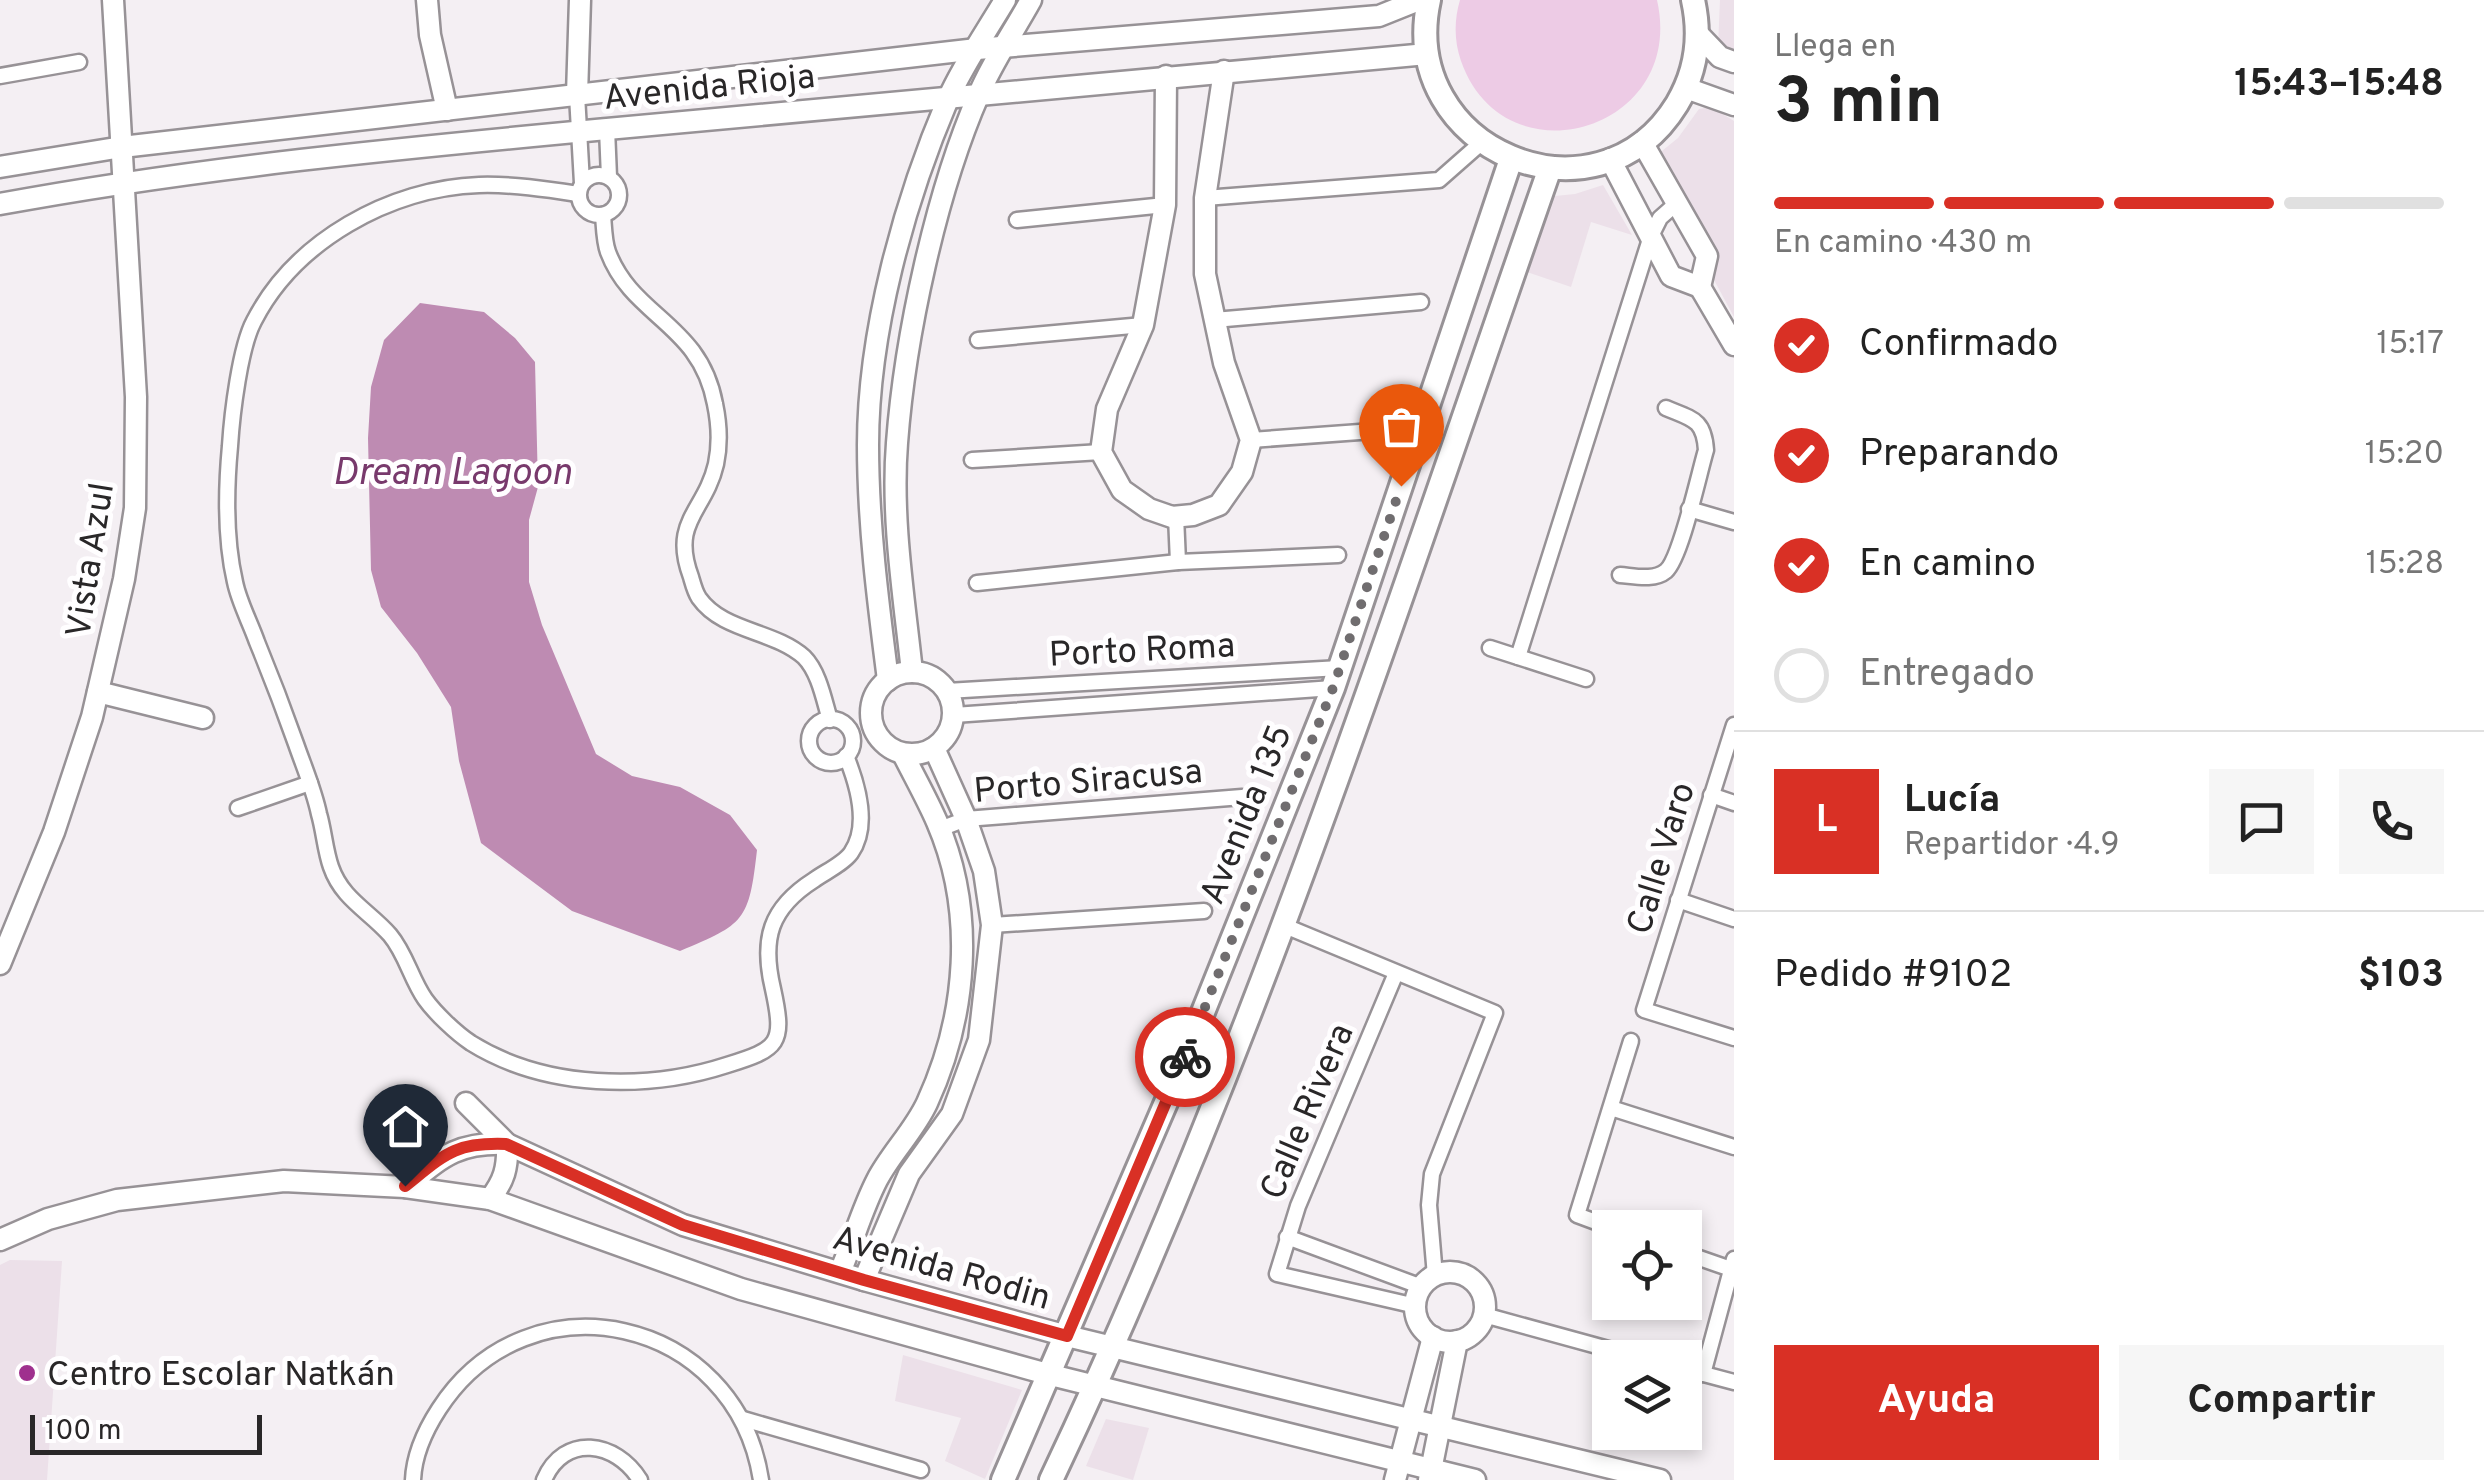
<!DOCTYPE html>
<html lang="es">
<head>
<meta charset="utf-8">
<style>
  :root { --surface:#fff; --page:#f6f6f6; --text:#222; --muted:#767676; --line:#e0e0e0; --accent:#d93025 }
  body { margin:0; font-family:Overpass,sans-serif; background:var(--page); color:var(--text); height:100vh; display:flex; flex-direction:column; font-size:38px; white-space:nowrap }
  * { box-sizing:border-box; margin:0 }
  p { font-size:32px; color:var(--muted) }
  .icon { flex:none; width:55px; height:55px; fill:none; stroke:currentColor; stroke-width:2; stroke-linecap:round; stroke-linejoin:round }
  .map { position:relative; flex:1; overflow:hidden }
  .sheet { display:flex; flex-direction:column; background:var(--surface); width:750px }
  .sheet>* { flex:none }
  .tools { position:absolute; left:1592px; top:1210px; display:grid; gap:20px }
  .tools a { display:grid; place-items:center; width:110px; height:110px; border-radius:0px; background:var(--surface); box-shadow:0 5px 15px #0003; font-size:50px }
  .scale { position:absolute; left:30px; bottom:25px; width:232px; box-sizing:border-box; padding-left:10px; border:5px solid #292728; border-top:0; font-size:28px; line-height:35px; white-space:nowrap; color:#292728; -webkit-text-stroke:8px #fffeff; paint-order:stroke }
  .pin { position:absolute; display:grid; place-items:center; width:85px; height:85px; color:#fff; margin:-102px -42px; border-radius:50% 50% 50% 0; rotate:-45deg; box-shadow:0 0 10px #0007 }
  .pin .icon { rotate:45deg }
  .courier { position:absolute; display:grid; place-items:center; width:100px; height:100px; margin:-50px; border:8px solid #d93025; border-radius:50%; background:#fff; color:#222; box-shadow:0 2px 12px #0007 }
  .headline em { font-style:normal; font-weight:700 }
  .headline div { display:flex; flex-direction:column-reverse }
  .headline { display:flex; align-items:center; justify-content:space-between; height:170px; padding:0 40px }
  h1 { font-size:65px; font-weight:700; line-height:75px }
  .bar { display:grid; grid-template-columns:repeat(4,1fr); gap:15px 10px; align-content:center; height:120px; padding:0 40px }
  .bar i { height:12px; border-radius:8px; background:var(--line) }
  .bar .current { background:var(--accent) }
  .bar p { grid-column:span 4 }
  .line { display:flex; align-items:center; gap:25px; padding:0 40px; border-top:2px solid var(--line) }
  .line div { flex:1 }
  .round { display:grid; place-items:center; flex:none; width:105px; height:105px; border-radius:0px; background:var(--page) }
  ol { padding:0 40px; list-style:none }
  li { display:flex; align-items:center; gap:30px; height:110px }
  li p { margin-inline-start:auto }
  li .icon { padding:10px; border-radius:50%; background:var(--accent); color:#fff; stroke-width:4 }
  li:last-child { color:var(--muted) }
  li i { width:55px; height:55px; border:5px solid var(--line); border-radius:50% }
  .primary-button { display:flex; gap:20px; margin-top:auto; padding:20px 40px }
  .primary-button a { flex:1; height:115px; border-radius:0px; background:var(--accent); color:#fff; font-size:40px; font-weight:700; line-height:115px; text-align:center }
  .primary-button a+a { background:var(--page); color:var(--text) }
  main { display:flex; flex:1; min-height:0 }
  .map>svg:first-child { display:block }
  .built { fill:#ece0e9 }
  .green { fill:#edcbe5 }
  .water { fill:#be8bb2 }
  .lines { fill:none; stroke-linecap:round; stroke-linejoin:round }
  .street-casing { stroke:#979296; stroke-width:19 }
  .secondary-casing { stroke:#979296; stroke-width:25 }
  .primary-casing { stroke:#979296; stroke-width:28 }
  .street { stroke:#fff; stroke-width:14 }
  .secondary { stroke:#fff; stroke-width:20 }
  .primary { stroke:#fff; stroke-width:22 }
  .done { stroke:#706d6f; stroke-width:10; stroke-dasharray:0 18 }
  .route { stroke:#d93025; stroke-width:12 }
  .poi-dot { fill:#9f308e; stroke:#fffeff; stroke-width:4 }
  .labels { text-anchor:middle; stroke-width:10; stroke-linejoin:round; paint-order:stroke }
  .street-label { font-size:35px; fill:#292728; stroke:#fffeff }
  .poi-label { font-size:35px; fill:#292728; stroke:#fffeff; text-anchor:start }
  .water-label { font-size:38px; font-style:italic; fill:#78396c; stroke:#fffeff }
</style>
</head>
<body>
<main>
<div class="map">
<svg width="1734" height="1480" viewBox="0 0 1734 1480">
  <rect width="100%" height="100%" fill="#f4eff3"/>
  <g class="built">
    <path d="M1720 0H1734V53L1718 48Z"/>
    <path d="M1711 107 1734 121V317L1713 278 1718 258 1716 247 1661 161 1662 151 1678 138 1699 109Z"/>
    <path d="M1603 185 1632 235 1591 222 1571 287 1524 271 1545 197 1575 194Z"/>
    <path d="M10 1260 62 1261 47 1480H0V1265Z"/>
    <path d="M903 1355 1022 1390 985 1479 945 1461 961 1418 895 1401Z"/>
    <path d="M1106 1419 1149 1428 1133 1480 1086 1466Z"/>
  </g>
  <path class="green" d="M1460 0H1657C1687 131 1504 184 1461 61 1454 41 1454 20 1460 0Z"/>
  <path class="water" d="M420 303 484 312 515 338 535 362 538 487 529 520V582L542 625 596 754 632 776 680 787 730 815 757 850C749 921 745 924 680 951L572 911 481 843 459 761 451 707 417 653 381 607 371 570 368 438 371 387 384 340Z"/>
  <g class="lines">
    <defs>
      <g id="street">
        <path d="M0 76 79 62"/>
        <path d="M577 95 582 183"/>
        <path d="M607 129 609 177"/>
        <circle cx="599" cy="195" r="20"/>
        <path d="M578 194C546 189 512 184 479 185 390 188 295 241 254 321 240 347 232 414 230 446 226 489 225 539 235 582 239 602 250 622 257 642 271 676 284 710 296 744 304 767 314 790 319 814 324 831 325 850 331 867 342 899 369 911 390 935 406 954 411 979 425 999 435 1013 456 1033 471 1043 545 1089 647 1091 727 1065 779 1049 785 1044 773 989 761 939 770 908 814 880 825 872 843 864 851 853 870 826 857 783 846 756"/>
        <path d="M1205 198 1439 180 1481 143"/>
        <path d="M603 215C604 226 604 241 608 252 633 318 700 323 715 404 719 423 720 445 716 464 705 512 670 521 691 577 693 584 695 592 699 598 723 632 774 630 804 657 819 672 824 700 830 720"/>
        <path d="M1017 220 1165 205"/>
        <path d="M1214 320 1421 302"/>
        <path d="M978 340 1143 325"/>
        <path d="M1251 440 1387 430"/>
        <path d="M972 460 1101 452"/>
        <path d="M1689 509 1734 522"/>
        <path d="M1176 516 1178 562"/>
        <path d="M1620 575C1634 576 1654 581 1666 571 1681 558 1699 473 1706 450 1704 419 1692 419 1666 408"/>
        <path d="M977 583 1178 562 1338 555"/>
        <path d="M1490 648 1586 679"/>
        <path d="M1518 657 1651 236 1660 218 1677 203"/>
        <path d="M947 691 1340 668"/>
        <path d="M954 715 1333 688"/>
        <circle cx="831" cy="741" r="22"/>
        <path d="M1734 725 1644 1010 1734 1038"/>
        <path d="M1711 795 1734 803"/>
        <path d="M238 808 310 783"/>
        <path d="M940 829 966 819 1242 797"/>
        <path d="M1678 900 1734 919"/>
        <path d="M992 925 1204 911"/>
        <path d="M1285 926 1495 1013 1432 1174 1429 1205 1435 1276"/>
        <path d="M1396 973 1298 1206 1277 1274 1416 1306"/>
        <path d="M1611 1108 1734 1147"/>
        <path d="M1612 1228 1577 1215 1631 1041"/>
        <path d="M1287 1237 1422 1287"/>
        <path d="M1685 1253 1731 1269"/>
        <path d="M1484 1315 1641 1358"/>
        <path d="M1685 1369 1734 1382"/>
        <path d="M1703 1374 1734 1259"/>
        <path d="M743 1419 921 1470"/>
        <path d="M413 1480C414 1455 426 1429 439 1409 529 1270 736 1317 761 1480"/>
        <path d="M544 1480C564 1433 616 1441 640 1480"/>
      </g>
      <g id="secondary">
        <path d="M427 0 430 35 447 110"/>
        <path d="M1698 34 1720 57 1734 62"/>
        <path d="M1166 76 1165 205 1143 325 1107 409 1101 452 1122 490 1149 509 1172 517 1193 515 1219 505 1242 472 1251 440 1224 363 1205 274V198L1224 71"/>
        <path d="M1686 88 1734 105"/>
        <path d="M577 95 580 0"/>
        <path d="M1642 142 1707 256 1700 287"/>
        <path d="M1610 159 1671 276 1700 287"/>
        <path d="M0 167 122 147 977 49 1379 16 1419 0"/>
        <path d="M0 204C200 167 404 148 607 129 880 104 1153 77 1427 54"/>
        <path d="M1700 287 1734 345"/>
        <circle cx="912" cy="713" r="41"/>
        <path d="M912 672C904 597 891 518 897 443 905 336 936 192 979 94 993 61 1014 31 1031 0"/>
        <path d="M888 680C878 602 868 524 868 445 868 332 904 202 948 99 963 65 986 32 1005 0"/>
        <path d="M98 692 203 718"/>
        <path d="M0 964 54 832 92 717 124 579 135 508 136 397 113 0"/>
        <path d="M466 1103 507 1144C508 1168 504 1181 490 1199"/>
        <path d="M405 1187C442 1157 457 1142 507 1144L683 1225 864 1280 1067 1336 1660 1480"/>
        <path d="M0 1240 48 1219 117 1200 284 1181 405 1187 490 1199 741 1289 1051 1375 1475 1480"/>
        <path d="M840 1272C853 1242 862 1209 877 1180 891 1153 914 1131 927 1103 967 1016 976 912 937 822 927 799 914 776 903 754"/>
        <circle cx="1450" cy="1307" r="35"/>
        <path d="M864 1280 909 1174 952 1114 979 1040 992 925 984 871 966 819 934 748"/>
        <path d="M1395 1480 1433 1337"/>
        <path d="M1429 1480 1457 1341"/>
      </g>
      <g id="primary">
        <path d="M1429 0C1396 150 1597 234 1677 104 1696 72 1701 36 1693 0"/>
        <path d="M1003 1480 1177 1077 1333 688 1511 159"/>
        <path d="M1051 1480C1252 1057 1396 609 1550 168"/>
      </g>
    </defs>
    <use href="#street" class="street-casing"/>
    <use href="#secondary" class="secondary-casing"/>
    <use href="#primary" class="primary-casing"/>
    <use href="#street" class="street"/>
    <use href="#secondary" class="secondary"/>
    <use href="#primary" class="primary"/>
  </g>
  <g class="lines">
    <path class="done" d="M1185 1057 1333 688 1401 486"/>
    <path class="route" d="M405 1186C444 1155 454 1142 506 1144L683 1225 864 1280 1067 1336 1185 1057"/>
  </g>
  <circle class="poi-dot" cx="27" cy="1373" r="10"/>
  <g class="labels">
    <g class="street-label">
      <text transform="translate(709 86) rotate(-6)" y="12">Avenida Rioja</text>
      <text transform="translate(89 560) rotate(-81)" y="12">Vista Azul</text>
      <text transform="translate(1142 649) rotate(-3)" y="12">Porto Roma</text>
      <text transform="translate(1088 780) rotate(-5)" y="12">Porto Siracusa</text>
      <text transform="translate(1245 814) rotate(-68)" y="12">Avenida 135</text>
      <text transform="translate(1660 858) rotate(-73)" y="12">Calle Varo</text>
      <text transform="translate(1306 1111) rotate(-67)" y="12">Calle Rivera</text>
      <text transform="translate(942 1267) rotate(16)" y="12">Avenida Rodin</text>
    </g>
    <g class="poi-label">
      <text x="47" y="1385">Centro Escolar Natkán</text>
    </g>
    <g class="water-label">
      <text x="452" y="484">Dream Lagoon</text>
    </g>
  </g>
</svg>
<div class="tools">
<a><svg class="icon" aria-label="locate" viewBox="0 0 24 24"><circle cx="12" cy="12" r="6"/><path d="M12 2v4M12 18v4M2 12h4M18 12h4"/></svg></a>
<a><svg class="icon" aria-label="layers" viewBox="0 0 24 24"><path d="M12 4l9 5-9 5-9-5zM3 14l9 5 9-5"/></svg></a>
</div>
<div class="scale">100 m</div>
<div class="pin" style="left:1401px;top:486px;background:#ea580c"><svg class="icon" aria-label="bag" viewBox="0 0 24 24"><path d="M5 8h14l-1 12H6zM9 8a3 3 0 0 1 6 0"/></svg></div>
<div class="pin" style="left:405px;top:1186px;background:#1f2937"><svg class="icon" aria-label="home" viewBox="0 0 24 24"><path d="M3 11l9-7 9 7M6 9v11h12V9"/></svg></div>
<div class="courier" style="left:1185px;top:1057px"><svg class="icon" aria-label="bike" viewBox="0 0 24 24"><circle cx="6" cy="16" r="4"/><circle cx="18" cy="16" r="4"/><path d="M6 16l4-8h5l3 8M10 8l3 8H6M13 5h3"/></svg></div>
</div>
<section class="sheet">
<div class="headline"><div><h1>3 min</h1><p>Llega en</p></div><em>15:43–15:48</em></div>
<div class="bar"><i class="current"></i><i class="current"></i><i class="current"></i><i></i><p>En camino · 430 m</p></div>
<ol>
<li><svg class="icon" aria-label="check" viewBox="0 0 24 24"><path d="M5 12l5 5 9-10"/></svg>Confirmado<p>15:17</p></li>
<li><svg class="icon" aria-label="check" viewBox="0 0 24 24"><path d="M5 12l5 5 9-10"/></svg>Preparando<p>15:20</p></li>
<li><svg class="icon" aria-label="check" viewBox="0 0 24 24"><path d="M5 12l5 5 9-10"/></svg>En camino<p>15:28</p></li>
<li><i></i>Entregado</li>
</ol>
<div class="line" style="height:180px"><b class="round" style="background:var(--accent);color:#fff">L</b><div><b>Lucía</b><p>Repartidor · 4.9</p></div><a class="round"><svg class="icon" aria-label="chat" viewBox="0 0 24 24"><path d="M4 5h16v11H9l-5 4z"/></svg></a><a class="round"><svg class="icon" aria-label="phone" viewBox="0 0 24 24"><path d="M5 4h4l2 5-3 2q2 4 5 5l2-3 5 2v4C11 20 4 13 5 4z"/></svg></a></div>
<div class="line" style="height:130px"><div>Pedido #9102</div><b>$103</b></div>
<div class="primary-button"><a>Ayuda</a><a>Compartir</a></div>
</section>
</main>
</body>
</html>
